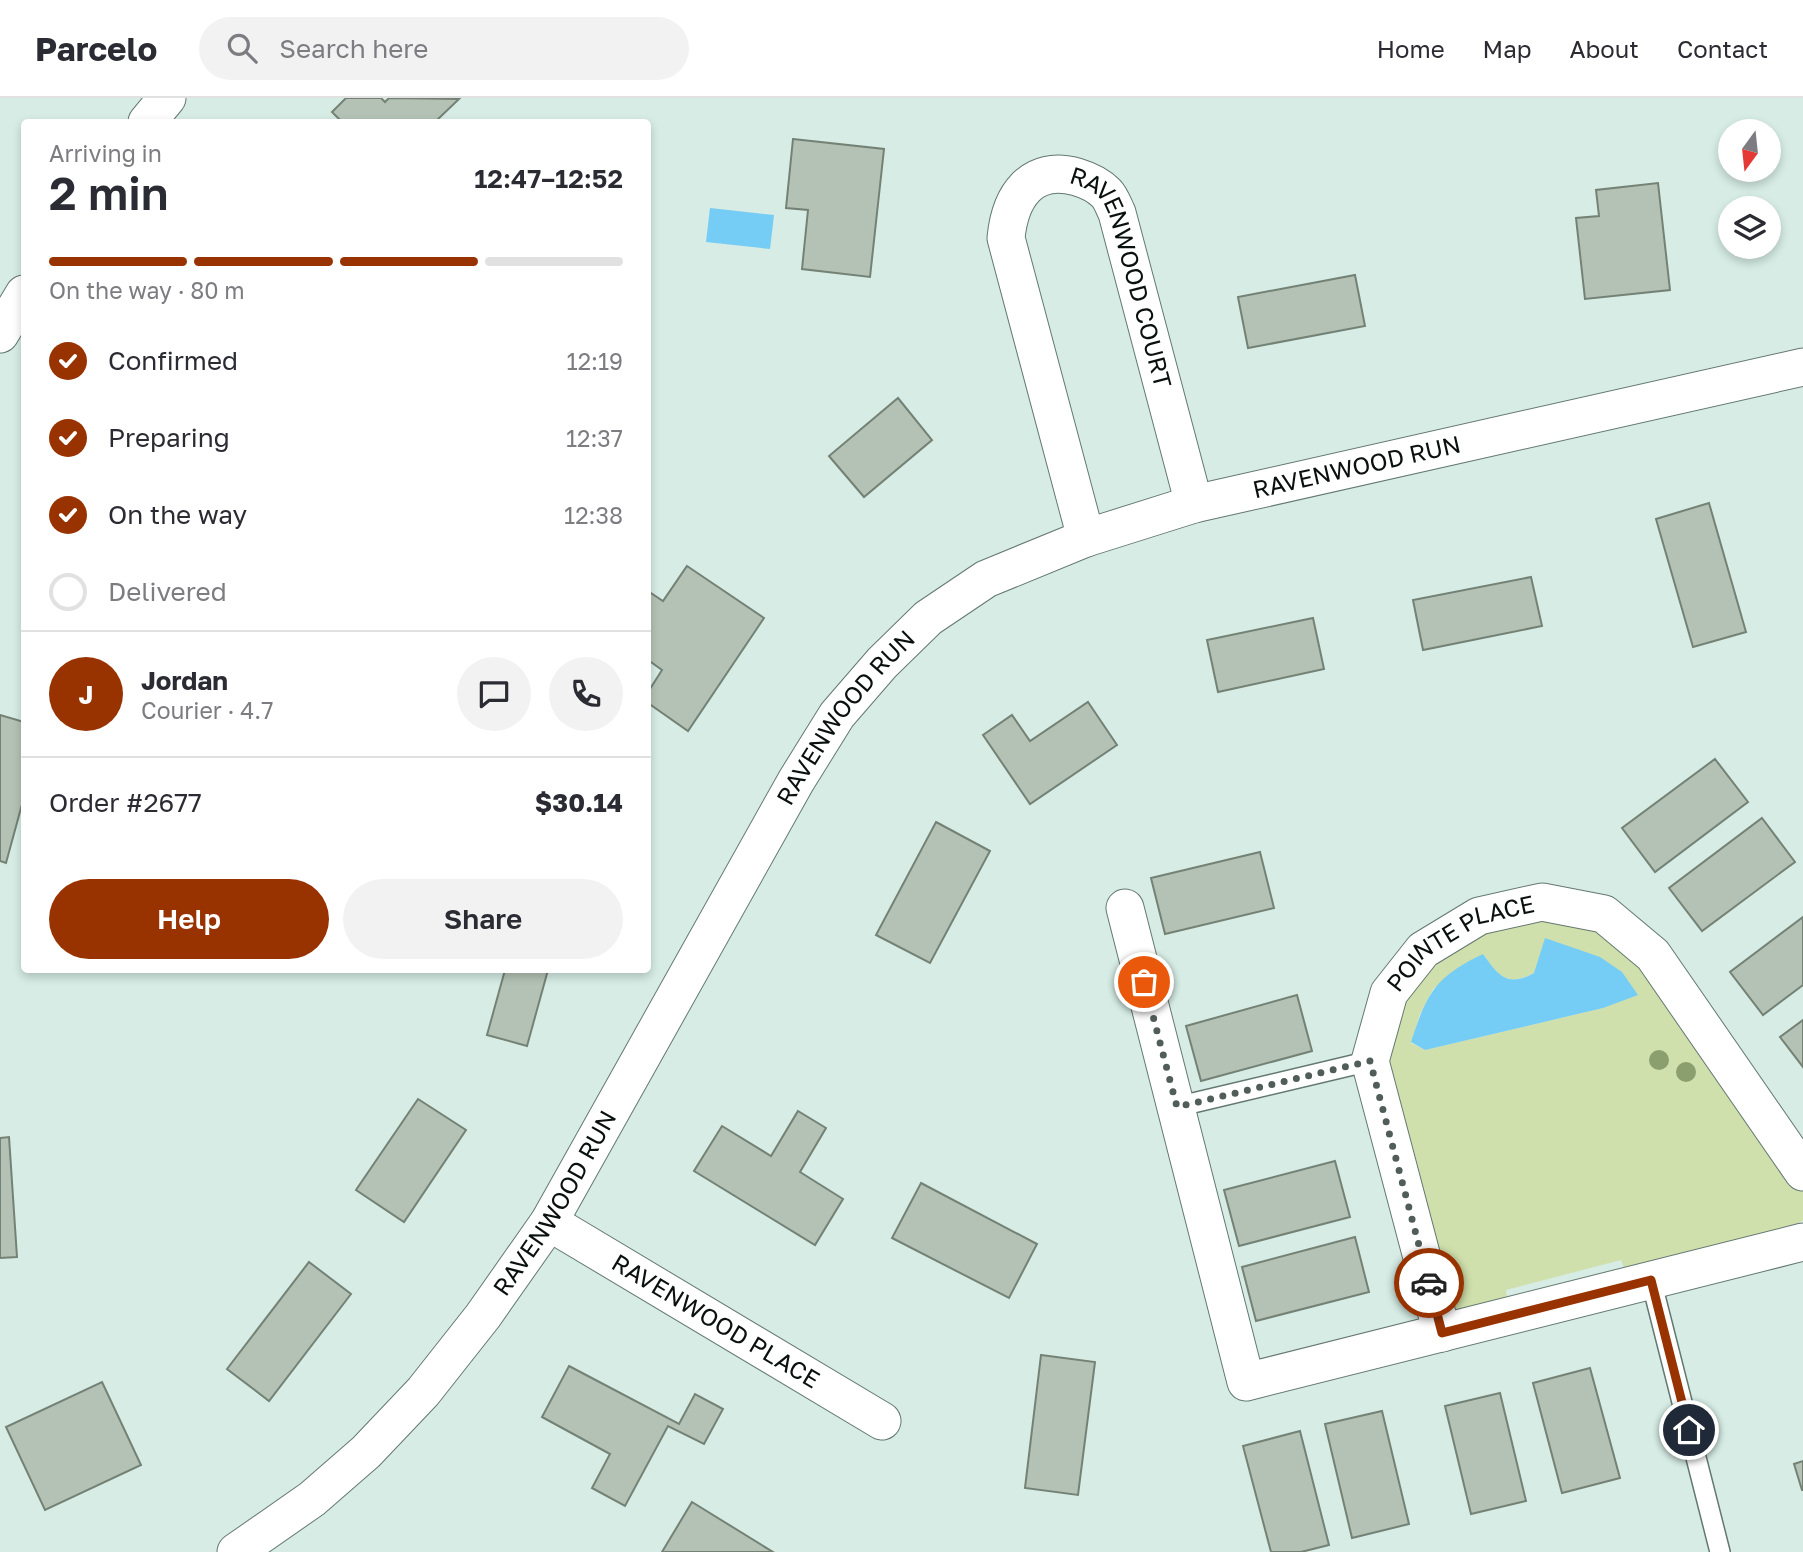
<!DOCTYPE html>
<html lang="en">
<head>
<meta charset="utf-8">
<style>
  :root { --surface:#fff; --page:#f2f2f3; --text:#2b2b33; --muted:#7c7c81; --line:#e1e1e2; --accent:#983300 }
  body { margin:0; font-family:"Golos Text",sans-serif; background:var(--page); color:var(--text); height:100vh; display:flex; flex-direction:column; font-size:26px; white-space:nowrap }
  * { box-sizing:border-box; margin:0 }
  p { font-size:23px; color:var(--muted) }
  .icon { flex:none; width:38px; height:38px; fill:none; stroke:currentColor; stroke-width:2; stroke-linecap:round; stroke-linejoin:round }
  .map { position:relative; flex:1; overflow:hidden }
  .sheet { position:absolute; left:21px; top:21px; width:630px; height:854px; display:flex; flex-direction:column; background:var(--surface); border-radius:7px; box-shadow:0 4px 10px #0003 }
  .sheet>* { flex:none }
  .needle { width:46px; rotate:195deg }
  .tools { position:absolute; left:1718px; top:21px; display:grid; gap:14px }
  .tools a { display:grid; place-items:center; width:63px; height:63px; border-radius:50%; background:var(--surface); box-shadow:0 4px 10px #0003; font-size:35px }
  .pin { position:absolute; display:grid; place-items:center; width:60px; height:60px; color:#fff; margin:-30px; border:4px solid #fff; border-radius:50%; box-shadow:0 2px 7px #0007 }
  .courier { position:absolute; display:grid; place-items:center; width:70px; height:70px; margin:-35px; border:5px solid #983300; border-radius:50%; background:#fff; color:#222; box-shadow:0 2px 9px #0007 }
  .overview em { font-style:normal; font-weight:600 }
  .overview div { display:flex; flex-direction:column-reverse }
  .overview { display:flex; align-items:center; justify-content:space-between; height:119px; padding:0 28px }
  h1 { font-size:46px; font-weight:600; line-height:52px }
  .bar { display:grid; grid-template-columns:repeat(4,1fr); gap:10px 7px; align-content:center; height:84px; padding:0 28px }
  .bar i { height:9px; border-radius:5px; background:var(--line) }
  .bar .active { background:var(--accent) }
  .bar p { grid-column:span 4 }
  .line { display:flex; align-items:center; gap:18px; padding:0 28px; border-top:2px solid var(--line) }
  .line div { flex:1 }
  .round { display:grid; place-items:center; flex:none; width:74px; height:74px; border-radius:37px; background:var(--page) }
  ol { padding:0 28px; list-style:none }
  li { display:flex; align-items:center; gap:21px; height:77px }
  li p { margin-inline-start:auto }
  li .icon { padding:7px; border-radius:50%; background:var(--accent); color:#fff; stroke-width:4 }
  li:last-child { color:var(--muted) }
  li i { width:38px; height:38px; border:4px solid var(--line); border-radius:50% }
  .button { display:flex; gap:14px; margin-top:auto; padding:14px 28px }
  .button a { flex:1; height:80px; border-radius:42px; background:var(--accent); color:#fff; font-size:28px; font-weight:600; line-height:80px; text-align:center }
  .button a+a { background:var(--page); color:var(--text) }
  header { display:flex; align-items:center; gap:42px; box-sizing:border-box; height:98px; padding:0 35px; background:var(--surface); border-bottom:2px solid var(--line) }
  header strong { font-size:33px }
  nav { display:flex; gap:38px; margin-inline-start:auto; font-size:24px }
  .search { width:490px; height:63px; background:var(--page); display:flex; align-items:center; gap:18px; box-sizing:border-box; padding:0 24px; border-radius:38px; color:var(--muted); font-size:26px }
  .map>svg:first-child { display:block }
  .green { fill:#d0e0ac; fill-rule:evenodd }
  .water { fill:#75ccf4 }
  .building { fill:#b4c2b5; stroke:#748276; stroke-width:2 }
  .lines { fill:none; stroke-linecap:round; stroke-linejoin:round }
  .lane-casing { stroke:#647872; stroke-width:22 }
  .street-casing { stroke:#647872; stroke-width:39 }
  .lane { stroke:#fff; stroke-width:19 }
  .street { stroke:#fff; stroke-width:37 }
  .tree { fill:#8b9e6d }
  .done { stroke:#515d59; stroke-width:7; stroke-dasharray:0 12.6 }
  .route { stroke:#983300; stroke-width:9 }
  .labels { text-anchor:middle; stroke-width:5; stroke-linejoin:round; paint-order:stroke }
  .street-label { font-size:24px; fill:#09100e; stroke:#e3f9f2 }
</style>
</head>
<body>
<header>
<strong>Parcelo</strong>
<div class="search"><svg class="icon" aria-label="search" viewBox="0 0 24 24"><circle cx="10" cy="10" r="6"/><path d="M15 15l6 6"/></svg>Search here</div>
<nav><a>Home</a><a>Map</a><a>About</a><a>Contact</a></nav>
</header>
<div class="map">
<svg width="1803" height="1454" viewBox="0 0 1803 1454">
  <rect width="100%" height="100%" fill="#d6ece5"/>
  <path class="green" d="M1540 819 1592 830 1614 842 1664 895 1803 1093V1122L1791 1130 1624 1170 1621 1162 1506 1192 1507 1201 1456 1213 1449 1209 1386 959 1411 884 1475 831ZM1546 840 1638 896 1603 910 1425 952 1411 945 1420 916 1433 891 1483 856C1498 878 1507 889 1534 875Z"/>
  <g class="water">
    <path d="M710 110 774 117 770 151 706 144Z"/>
    <path d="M1545 840 1600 859 1622 874 1638 897 1603 910 1425 952 1411 944C1427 895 1435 879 1483 856 1498 877 1507 890 1534 875Z"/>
  </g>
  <g class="building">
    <path d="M346 0H381L385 4 389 0 459 1 435 24H342L332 14Z"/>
    <path d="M793 41 884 51 870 179 802 171 808 112 786 110Z"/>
    <path d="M1658 85 1670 192 1585 201 1576 120 1599 118 1596 92Z"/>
    <path d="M1355 177 1365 228 1248 250 1238 199Z"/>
    <path d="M898 300 932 342 864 399 829 358Z"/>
    <path d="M1709 405 1746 534 1693 549 1656 421Z"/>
    <path d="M687 468 764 520 688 633 648 605V594L662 572 648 562V493L663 503Z"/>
    <path d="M1531 479 1542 528 1423 552 1413 502Z"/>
    <path d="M1313 520 1324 571 1218 594 1207 542Z"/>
    <path d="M1088 604 1117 647 1030 706 983 637 1012 617 1030 643Z"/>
    <path d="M0 617 24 624V699L6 765 0 763Z"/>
    <path d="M1715 661 1748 704 1655 774 1622 730Z"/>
    <path d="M1762 720 1795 764 1702 833 1669 790Z"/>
    <path d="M936 724 990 753 930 865 876 837Z"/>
    <path d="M1260 754 1274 810 1165 836 1151 780Z"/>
    <path d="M1803 819V887L1763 917 1730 874Z"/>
    <path d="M505 872H548L527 948 487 937Z"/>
    <path d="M1297 897 1312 953 1201 983 1186 928Z"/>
    <path d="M1803 922V969L1780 939Z"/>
    <path d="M418 1001 466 1032 404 1124 356 1092Z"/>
    <path d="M798 1013 826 1030 800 1074 843 1101 815 1147 694 1073 722 1028 771 1058Z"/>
    <path d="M9 1039 17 1159 0 1160V1040Z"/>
    <path d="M1335 1063 1350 1119 1239 1148 1224 1092Z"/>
    <path d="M921 1085 1037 1146 1009 1200 892 1140Z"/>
    <path d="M1355 1139 1369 1194 1256 1223 1242 1169Z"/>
    <path d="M309 1164 351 1196 269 1303 227 1271Z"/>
    <path d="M1041 1257 1095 1264 1078 1397 1025 1390Z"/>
    <path d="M569 1268 679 1326 695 1296 723 1311 704 1346 668 1328 625 1408 592 1390 610 1356 542 1319Z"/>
    <path d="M1590 1270 1620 1380 1562 1395 1533 1285Z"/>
    <path d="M102 1284 141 1367 45 1412 6 1329Z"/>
    <path d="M1500 1295 1526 1403 1471 1416 1445 1308Z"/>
    <path d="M1382 1313 1409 1426 1352 1440 1325 1326Z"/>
    <path d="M1300 1333 1329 1447 1301 1454H1271L1243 1348Z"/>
    <path d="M1803 1363V1392H1802L1794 1366Z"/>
    <path d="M692 1404 773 1454H662Z"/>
  </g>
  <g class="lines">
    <defs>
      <g id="lane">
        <path d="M1176 1009 1370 963"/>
        <path d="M1651 1182 1720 1454"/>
      </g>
      <g id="street">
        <path d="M147 24 167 0"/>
        <path d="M0 236 24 196"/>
        <path id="s1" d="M1086 440 1006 140C1010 99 1031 66 1077 79 1087 82 1099 88 1106 95 1111 100 1114 109 1117 115L1194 406"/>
        <path d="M1125 810 1246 1284 1803 1144"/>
        <path id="s2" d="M549 1124 882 1323"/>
        <path id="s3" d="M1442 1235 1370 963 1389 895 1423 852 1479 818 1542 804 1604 816 1653 857 1803 1074"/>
        <path id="s4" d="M236 1454 312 1401 366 1354 423 1294 483 1218 549 1124 796 683 837 617 882 565 928 520 986 481 1086 440 1194 406 1803 269"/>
      </g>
    </defs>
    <use href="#lane" class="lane-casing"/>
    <use href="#street" class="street-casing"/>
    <use href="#lane" class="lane"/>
    <use href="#street" class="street"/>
  </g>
  <g class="tree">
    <circle cx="1659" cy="962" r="10"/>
    <circle cx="1686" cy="974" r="10"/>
  </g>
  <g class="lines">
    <path class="done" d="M1144 884 1177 1009 1370 963 1429 1185"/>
    <path class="route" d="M1429 1185 1442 1235 1651 1182 1689 1332"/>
  </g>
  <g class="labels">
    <g class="street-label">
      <text dy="8" stroke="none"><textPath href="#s1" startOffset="536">RAVENWOOD COURT</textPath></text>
      <text dy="8" stroke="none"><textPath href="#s4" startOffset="1633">RAVENWOOD RUN</textPath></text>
      <text dy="8" stroke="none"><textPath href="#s4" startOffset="1045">RAVENWOOD RUN</textPath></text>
      <text dy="8" stroke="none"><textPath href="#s3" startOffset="443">POINTE PLACE</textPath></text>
      <text dy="8" stroke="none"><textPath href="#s4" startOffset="478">RAVENWOOD RUN</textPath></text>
      <text dy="8" stroke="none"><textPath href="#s2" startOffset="194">RAVENWOOD PLACE</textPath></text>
    </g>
  </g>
</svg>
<div class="tools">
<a><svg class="needle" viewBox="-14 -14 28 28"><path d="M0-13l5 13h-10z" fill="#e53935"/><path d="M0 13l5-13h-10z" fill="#7c7c81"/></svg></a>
<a><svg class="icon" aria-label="layers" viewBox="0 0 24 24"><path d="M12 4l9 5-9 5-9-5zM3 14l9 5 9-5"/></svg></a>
</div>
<div class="pin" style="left:1144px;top:884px;background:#ea580c"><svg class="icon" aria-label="bag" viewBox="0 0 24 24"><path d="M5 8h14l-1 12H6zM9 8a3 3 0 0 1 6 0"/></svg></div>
<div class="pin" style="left:1689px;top:1332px;background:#1f2937"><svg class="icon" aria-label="home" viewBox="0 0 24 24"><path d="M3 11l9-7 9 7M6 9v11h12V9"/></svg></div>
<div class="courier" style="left:1429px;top:1185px"><svg class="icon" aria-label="car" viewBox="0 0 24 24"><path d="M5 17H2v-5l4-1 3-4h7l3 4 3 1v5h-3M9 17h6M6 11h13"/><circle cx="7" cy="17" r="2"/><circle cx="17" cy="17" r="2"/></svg></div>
<section class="sheet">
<div class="overview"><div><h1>2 min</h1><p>Arriving in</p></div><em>12:47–12:52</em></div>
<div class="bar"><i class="active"></i><i class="active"></i><i class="active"></i><i></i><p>On the way · 80 m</p></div>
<ol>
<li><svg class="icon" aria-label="check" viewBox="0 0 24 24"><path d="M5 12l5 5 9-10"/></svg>Confirmed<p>12:19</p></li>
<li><svg class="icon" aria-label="check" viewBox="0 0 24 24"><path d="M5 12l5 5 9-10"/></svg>Preparing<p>12:37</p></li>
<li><svg class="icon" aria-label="check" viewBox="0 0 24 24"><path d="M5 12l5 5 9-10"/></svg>On the way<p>12:38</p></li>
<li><i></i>Delivered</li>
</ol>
<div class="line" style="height:126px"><b class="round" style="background:var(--accent);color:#fff">J</b><div><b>Jordan</b><p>Courier · 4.7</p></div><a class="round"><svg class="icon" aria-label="chat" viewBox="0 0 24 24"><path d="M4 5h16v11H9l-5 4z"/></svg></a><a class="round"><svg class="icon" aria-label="phone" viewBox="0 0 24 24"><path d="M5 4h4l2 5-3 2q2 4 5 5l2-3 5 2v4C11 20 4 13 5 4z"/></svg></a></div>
<div class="line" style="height:91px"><div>Order #2677</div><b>$30.14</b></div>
<div class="button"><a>Help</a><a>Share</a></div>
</section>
</div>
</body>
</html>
